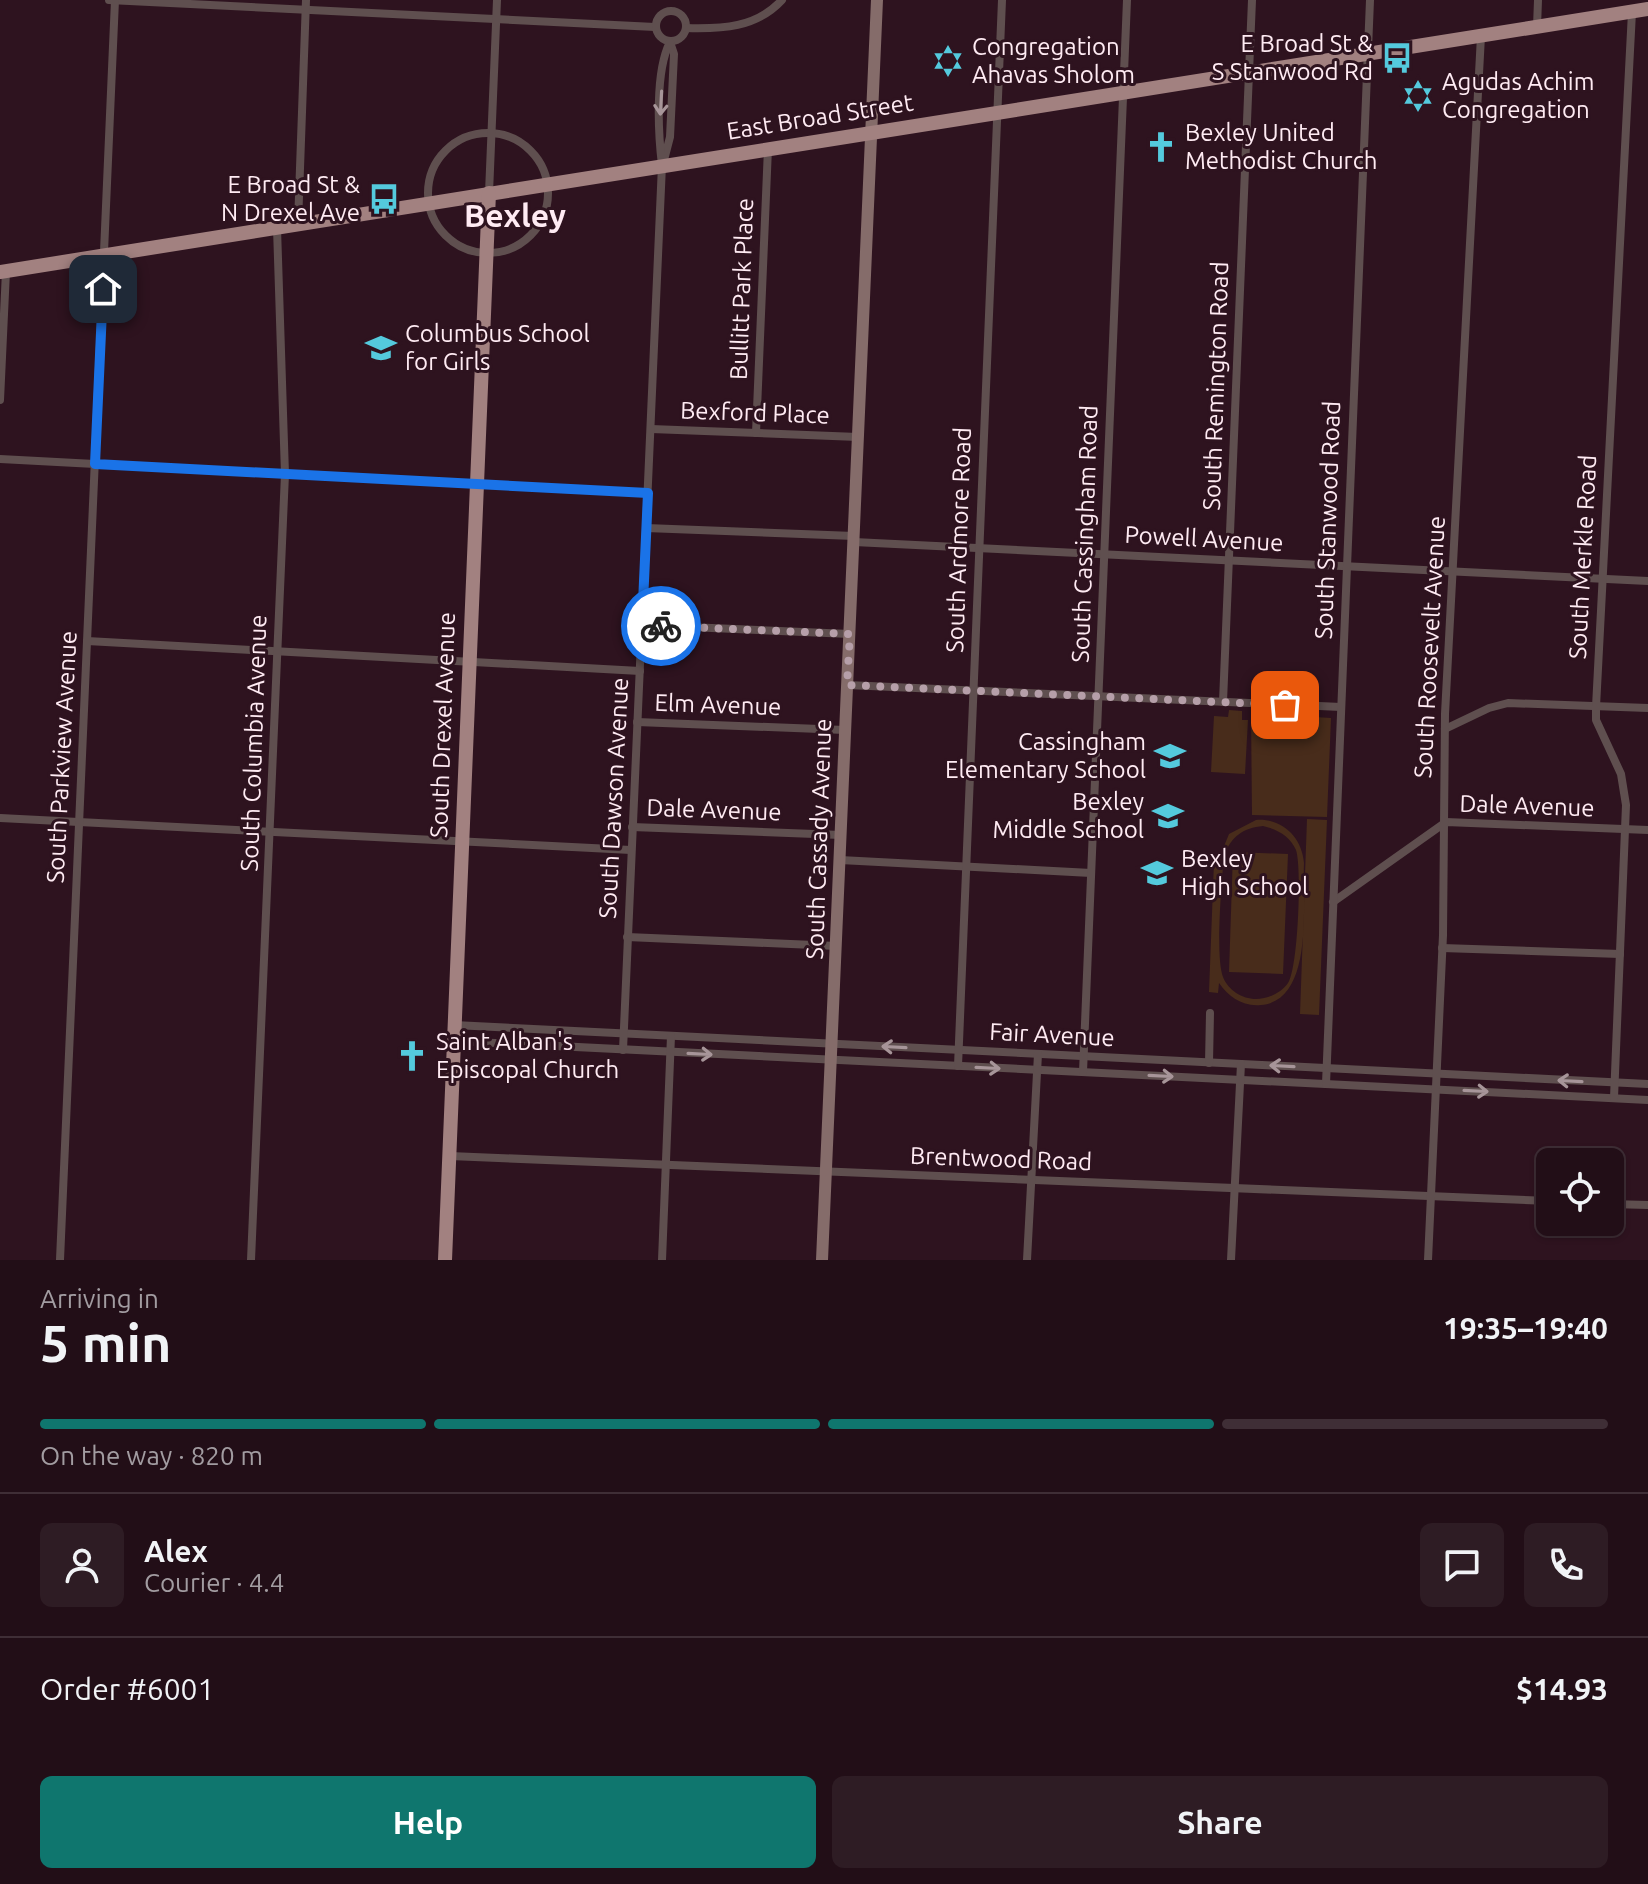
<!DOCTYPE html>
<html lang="en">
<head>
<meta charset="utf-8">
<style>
  :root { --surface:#220e17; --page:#2e1c24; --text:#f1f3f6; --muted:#a29ca1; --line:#3f2e36; --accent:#0f766e }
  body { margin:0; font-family:Ubuntu,sans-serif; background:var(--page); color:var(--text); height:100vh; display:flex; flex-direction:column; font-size:30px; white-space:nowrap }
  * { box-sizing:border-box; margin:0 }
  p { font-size:26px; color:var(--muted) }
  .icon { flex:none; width:44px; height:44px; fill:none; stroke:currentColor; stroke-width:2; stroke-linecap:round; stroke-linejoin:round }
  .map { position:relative; height:1260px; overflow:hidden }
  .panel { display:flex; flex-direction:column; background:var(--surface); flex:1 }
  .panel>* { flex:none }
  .buttons { position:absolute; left:1536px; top:1148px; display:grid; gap:16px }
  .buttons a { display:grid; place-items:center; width:88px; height:88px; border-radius:12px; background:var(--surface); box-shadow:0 2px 6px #0004,0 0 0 2px var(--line); font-size:40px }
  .pin { position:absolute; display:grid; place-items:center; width:68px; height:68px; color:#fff; margin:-34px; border-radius:16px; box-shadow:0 4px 12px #0006 }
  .courier { position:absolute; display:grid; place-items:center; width:80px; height:80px; margin:-40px; border:6px solid #1a73e8; border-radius:50%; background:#fff; color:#222; box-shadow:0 2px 10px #0007 }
  .headline em { font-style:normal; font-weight:700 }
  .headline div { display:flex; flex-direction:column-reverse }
  .headline { display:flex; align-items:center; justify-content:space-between; height:136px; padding:0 40px }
  h1 { font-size:52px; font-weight:700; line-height:60px }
  .bar { display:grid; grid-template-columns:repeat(4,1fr); gap:12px 8px; align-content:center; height:96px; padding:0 40px }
  .bar i { height:10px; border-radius:6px; background:var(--line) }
  .bar .current { background:var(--accent) }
  .bar p { grid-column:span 4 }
  .line { display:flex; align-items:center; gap:20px; padding:0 40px; border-top:2px solid var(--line) }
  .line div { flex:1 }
  .round { display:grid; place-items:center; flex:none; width:84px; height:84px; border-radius:12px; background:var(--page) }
  .button { display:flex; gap:16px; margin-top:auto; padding:16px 40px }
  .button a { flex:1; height:92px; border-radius:12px; background:var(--accent); color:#fff; font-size:32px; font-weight:700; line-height:92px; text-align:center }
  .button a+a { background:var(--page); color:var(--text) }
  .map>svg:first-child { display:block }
  .green { fill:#482c1b; fill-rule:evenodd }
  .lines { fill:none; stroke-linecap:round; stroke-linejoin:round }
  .street { stroke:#5f4f4f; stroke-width:8 }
  .secondary { stroke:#856c6a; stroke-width:12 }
  .primary { stroke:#a28180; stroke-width:14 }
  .oneway { stroke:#a79599 }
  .done { stroke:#b69fa9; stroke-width:8; stroke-dasharray:0 14.4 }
  .route { stroke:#1a73e8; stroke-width:10 }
  .labels { text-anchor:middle; stroke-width:6; stroke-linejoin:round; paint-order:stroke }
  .poi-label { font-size:24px; fill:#ffebf3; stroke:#2e131f; text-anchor:start }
  .street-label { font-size:24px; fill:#ffebf3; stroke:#2e131f }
  .district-label { font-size:32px; font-weight:bold; fill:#ffebf3; stroke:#2e131f }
</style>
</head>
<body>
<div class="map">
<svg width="1648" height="1260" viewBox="0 0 1648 1260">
  <rect width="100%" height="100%" fill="#2e131f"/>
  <g class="green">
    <path d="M1229 710 1242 711V720H1248L1245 774 1211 772 1214 716 1228 717Z"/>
    <path d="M1251 713 1331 718 1327 817 1252 815Z"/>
    <path d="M1307 819 1327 820 1319 1015 1300 1014Z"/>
    <path d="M1256 820C1282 818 1302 837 1304 863 1302 902 1315 1000 1261 1005 1243 1007 1229 997 1219 983L1218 993 1209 992 1214 861H1218L1229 834ZM1263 826C1277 829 1290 836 1296 850 1302 867 1298 969 1288 983 1281 993 1268 999 1256 999 1242 999 1228 990 1223 977 1215 956 1222 879 1224 855 1232 836 1243 828 1263 826Z"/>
    <path d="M1233 852 1288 854 1283 974 1229 972Z"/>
  </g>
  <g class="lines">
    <g class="street">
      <path d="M109 0 655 27"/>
      <circle cx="671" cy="26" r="15"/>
      <path d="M1537 27 1538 0"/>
      <path d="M686 28C722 29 756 28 782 0"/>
      <circle cx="488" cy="193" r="60"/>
      <path d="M664 160 670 137 674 54 670 42"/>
      <path d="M489 193 497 0"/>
      <path d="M298 224 306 0"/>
      <path d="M0 400 6 271"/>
      <path d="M651 429 858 437"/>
      <path d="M756 433 768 148"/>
      <path d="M0 459 648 493"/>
      <path d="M646 528 854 536"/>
      <path d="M854 542 1648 581"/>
      <path d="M642 625 850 634"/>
      <path d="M87 641 640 671"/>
      <path d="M847 685 1341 707"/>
      <path d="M1223 702 1252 0"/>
      <path d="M637 722 845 730"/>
      <path d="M1445 729 1489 708 1508 703 1648 708"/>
      <path d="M0 818 631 850"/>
      <path d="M632 827 841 835"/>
      <path d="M840 860 1091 873"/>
      <path d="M1333 902 1446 822 1648 830"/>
      <path d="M627 937 837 946"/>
      <path d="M1442 948 1620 954"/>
      <path d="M454 1025 1648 1084"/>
      <path d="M455 1041 1648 1100"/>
      <path d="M623 1050 662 165C658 132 655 71 670 42"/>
      <path d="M1209 1063 1210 1013"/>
      <path d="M958 1066 1002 0"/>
      <path d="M1083 1072 1127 0"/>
      <path d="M1326 1084 1370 0"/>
      <path d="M1614 1098 1626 805 1621 774 1596 720V707L1632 12"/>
      <path d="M450 1156 1550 1201"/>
      <path d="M1610 1204 1648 1205"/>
      <path d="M60 1260 115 0"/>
      <path d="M251 1260 285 474 277 228"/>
      <path d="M662 1260 671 1036"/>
      <path d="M1027 1260 1038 1054"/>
      <path d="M1231 1260 1241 1064"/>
      <path d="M1428 1260 1443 935 1445 714 1481 36"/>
    </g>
    <path class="secondary" d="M822 1260 877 0"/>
    <g class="primary">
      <path d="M0 272 1648 9"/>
      <path d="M445 1260 489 193"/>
    </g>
  </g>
  <defs><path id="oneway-shaft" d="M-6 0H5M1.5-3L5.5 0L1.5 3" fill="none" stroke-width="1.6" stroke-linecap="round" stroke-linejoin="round" transform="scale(2)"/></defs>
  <g class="oneway">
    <use href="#oneway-shaft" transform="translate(661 103) rotate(93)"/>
    <use href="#oneway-shaft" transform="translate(894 1047) rotate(-177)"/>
    <use href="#oneway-shaft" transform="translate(700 1054) rotate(3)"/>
    <use href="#oneway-shaft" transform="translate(1282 1066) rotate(-177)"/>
    <use href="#oneway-shaft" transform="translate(988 1068) rotate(3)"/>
    <use href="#oneway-shaft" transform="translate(1161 1076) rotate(3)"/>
    <use href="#oneway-shaft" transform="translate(1570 1081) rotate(-177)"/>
    <use href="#oneway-shaft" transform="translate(1476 1091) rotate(3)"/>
  </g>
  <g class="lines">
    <path class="done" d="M661 626 850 634 847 685 1285 705"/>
    <path class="route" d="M103 289 95 464 648 493 642 625 661 626"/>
  </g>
  <defs>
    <symbol id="bus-bare" viewBox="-9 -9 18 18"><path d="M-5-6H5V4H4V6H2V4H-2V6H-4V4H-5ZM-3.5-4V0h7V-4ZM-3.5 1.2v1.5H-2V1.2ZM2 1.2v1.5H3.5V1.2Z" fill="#54cadd" stroke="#2e131f" stroke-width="2.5" paint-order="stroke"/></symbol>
    <symbol id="synagogue-bare" viewBox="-9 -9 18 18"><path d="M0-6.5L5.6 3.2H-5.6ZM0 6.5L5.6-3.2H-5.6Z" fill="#54cadd" stroke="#2e131f" stroke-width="2.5" paint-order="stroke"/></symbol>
    <symbol id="church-bare" viewBox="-9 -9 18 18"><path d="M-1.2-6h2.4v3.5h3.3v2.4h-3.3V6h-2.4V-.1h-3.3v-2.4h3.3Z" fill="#54cadd" stroke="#2e131f" stroke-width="2.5" paint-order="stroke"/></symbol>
    <symbol id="school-bare" viewBox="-9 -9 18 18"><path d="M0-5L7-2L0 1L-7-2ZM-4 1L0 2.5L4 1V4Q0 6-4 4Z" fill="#54cadd" stroke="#2e131f" stroke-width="2.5" paint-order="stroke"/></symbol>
  </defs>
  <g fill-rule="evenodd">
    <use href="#bus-bare" x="1375" y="36" width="44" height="44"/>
    <use href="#synagogue-bare" x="926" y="39" width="44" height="44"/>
    <use href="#synagogue-bare" x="1396" y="74" width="44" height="44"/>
    <use href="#church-bare" x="1139" y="125" width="44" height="44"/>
    <use href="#bus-bare" x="362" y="177" width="44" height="44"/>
    <use href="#school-bare" x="359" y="326" width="44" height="44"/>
    <use href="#school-bare" x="1148" y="734" width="44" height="44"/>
    <use href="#school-bare" x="1146" y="794" width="44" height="44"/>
    <use href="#school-bare" x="1135" y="851" width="44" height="44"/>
    <use href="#church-bare" x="390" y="1034" width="44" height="44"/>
  </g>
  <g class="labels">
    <g class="poi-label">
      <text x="1373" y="52" text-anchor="end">E Broad St &amp;<tspan x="1373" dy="28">S Stanwood Rd</tspan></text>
      <text x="972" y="55">Congregation<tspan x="972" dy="28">Ahavas Sholom</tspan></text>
      <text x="1442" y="90">Agudas Achim<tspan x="1442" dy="28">Congregation</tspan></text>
      <text x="1185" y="141">Bexley United<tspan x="1185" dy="28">Methodist Church</tspan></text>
      <text x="360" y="193" text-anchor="end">E Broad St &amp;<tspan x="360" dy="28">N Drexel Ave</tspan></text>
      <text x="405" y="342">Columbus School<tspan x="405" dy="28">for Girls</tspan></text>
      <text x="1146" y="750" text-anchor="end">Cassingham<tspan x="1146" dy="28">Elementary School</tspan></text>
      <text x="1144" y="810" text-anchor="end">Bexley<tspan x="1144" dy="28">Middle School</tspan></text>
      <text x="1181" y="867">Bexley<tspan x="1181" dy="28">High School</tspan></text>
      <text x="436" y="1050">Saint Alban's<tspan x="436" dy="28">Episcopal Church</tspan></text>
    </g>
    <g class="street-label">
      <text transform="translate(820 117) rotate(-9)" y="8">East Broad Street</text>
      <text transform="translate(742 289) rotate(-88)" y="8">Bullitt Park Place</text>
      <text transform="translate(1216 386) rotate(-88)" y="8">South Remington Road</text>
      <text transform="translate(755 413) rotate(2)" y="8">Bexford Place</text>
      <text transform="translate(1328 520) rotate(-88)" y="8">South Stanwood Road</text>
      <text transform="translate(1085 534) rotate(-88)" y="8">South Cassingham Road</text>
      <text transform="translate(1204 539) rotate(3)" y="8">Powell Avenue</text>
      <text transform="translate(959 540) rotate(-88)" y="8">South Ardmore Road</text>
      <text transform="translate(1583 557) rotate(-87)" y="8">South Merkle Road</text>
      <text transform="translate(1430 647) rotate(-87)" y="8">South Roosevelt Avenue</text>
      <text transform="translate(718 705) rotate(2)" y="8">Elm Avenue</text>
      <text transform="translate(443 725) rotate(-88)" y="8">South Drexel Avenue</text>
      <text transform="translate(254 743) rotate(-88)" y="8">South Columbia Avenue</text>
      <text transform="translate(62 757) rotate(-87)" y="8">South Parkview Avenue</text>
      <text transform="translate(614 798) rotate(-87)" y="8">South Dawson Avenue</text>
      <text transform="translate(1527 806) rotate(2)" y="8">Dale Avenue</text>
      <text transform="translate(714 810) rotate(2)" y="8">Dale Avenue</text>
      <text transform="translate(819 839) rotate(-88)" y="8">South Cassady Avenue</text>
      <text transform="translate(1052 1035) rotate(3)" y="8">Fair Avenue</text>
      <text transform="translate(1001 1159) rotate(2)" y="8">Brentwood Road</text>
    </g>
    <g class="district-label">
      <text x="515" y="227">Bexley</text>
    </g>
  </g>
</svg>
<div class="buttons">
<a><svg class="icon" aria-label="locate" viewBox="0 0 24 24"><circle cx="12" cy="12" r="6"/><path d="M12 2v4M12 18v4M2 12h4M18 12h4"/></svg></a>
</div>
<div class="pin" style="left:1285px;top:705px;background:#ea580c"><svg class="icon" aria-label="bag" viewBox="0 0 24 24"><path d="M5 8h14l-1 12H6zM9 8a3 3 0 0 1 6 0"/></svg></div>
<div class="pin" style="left:103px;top:289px;background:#1f2937"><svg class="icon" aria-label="home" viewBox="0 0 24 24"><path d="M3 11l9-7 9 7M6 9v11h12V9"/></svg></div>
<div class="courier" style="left:661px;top:626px"><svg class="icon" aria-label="bike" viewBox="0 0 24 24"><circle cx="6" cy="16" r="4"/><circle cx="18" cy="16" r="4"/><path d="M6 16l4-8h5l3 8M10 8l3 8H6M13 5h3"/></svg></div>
</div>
<section class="panel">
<div class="headline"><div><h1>5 min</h1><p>Arriving in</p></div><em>19:35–19:40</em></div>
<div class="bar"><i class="current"></i><i class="current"></i><i class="current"></i><i></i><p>On the way · 820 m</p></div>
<div class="line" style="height:144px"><a class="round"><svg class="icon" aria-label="person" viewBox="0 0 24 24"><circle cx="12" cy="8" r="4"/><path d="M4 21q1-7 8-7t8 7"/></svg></a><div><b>Alex</b><p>Courier · 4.4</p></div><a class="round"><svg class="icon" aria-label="chat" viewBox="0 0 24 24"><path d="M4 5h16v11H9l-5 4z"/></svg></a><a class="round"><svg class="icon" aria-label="phone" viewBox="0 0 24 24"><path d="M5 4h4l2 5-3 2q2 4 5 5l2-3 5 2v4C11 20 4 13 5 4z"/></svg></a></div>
<div class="line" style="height:104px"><div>Order #6001</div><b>$14.93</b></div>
<div class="button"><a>Help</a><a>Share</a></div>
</section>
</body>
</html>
